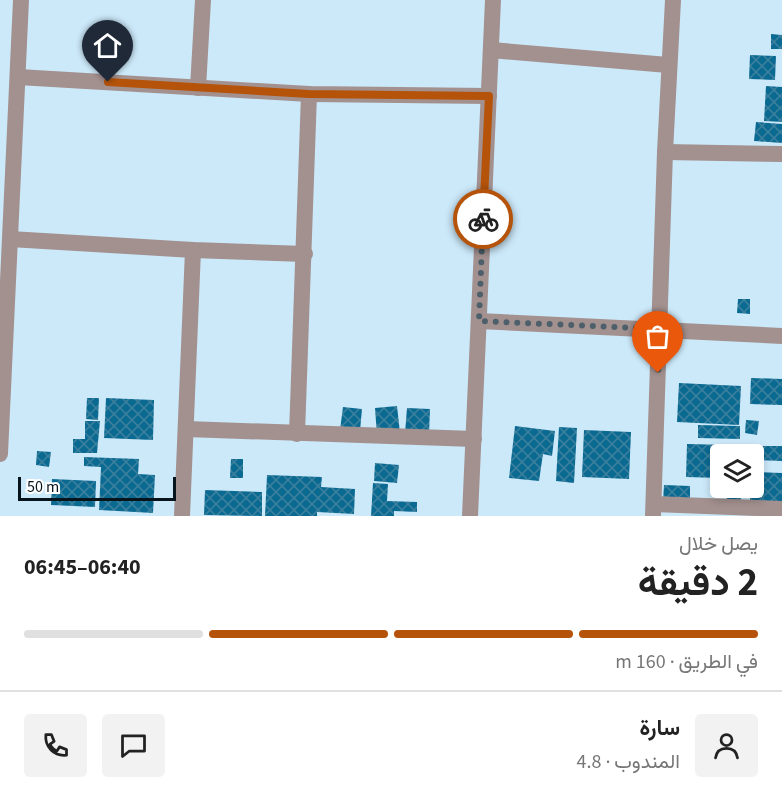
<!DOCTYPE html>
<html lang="ar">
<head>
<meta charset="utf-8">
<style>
  :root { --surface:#fff; --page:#f2f2f2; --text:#222; --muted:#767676; --line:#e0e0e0; --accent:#b45309 }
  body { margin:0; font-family:"Source Sans 3",Vazirmatn,sans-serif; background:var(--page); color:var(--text); direction:rtl; height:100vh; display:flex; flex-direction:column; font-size:22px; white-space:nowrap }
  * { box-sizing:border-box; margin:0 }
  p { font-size:20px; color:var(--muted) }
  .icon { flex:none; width:33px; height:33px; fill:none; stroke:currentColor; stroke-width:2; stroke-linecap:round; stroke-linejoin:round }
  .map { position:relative; height:516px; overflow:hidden; direction:ltr }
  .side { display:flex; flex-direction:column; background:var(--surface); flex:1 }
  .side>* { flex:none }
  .fabs { position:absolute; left:710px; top:444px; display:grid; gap:12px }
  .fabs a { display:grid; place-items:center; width:54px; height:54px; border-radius:6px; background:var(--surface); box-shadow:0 3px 9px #0003; font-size:30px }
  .scale { position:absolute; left:18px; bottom:15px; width:158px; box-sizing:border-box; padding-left:6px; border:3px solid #07141c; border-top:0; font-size:16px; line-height:21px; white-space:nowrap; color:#07141c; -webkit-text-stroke:4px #fff; paint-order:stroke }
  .pin { position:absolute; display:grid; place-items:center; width:51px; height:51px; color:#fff; margin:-62px -26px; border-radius:50% 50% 50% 0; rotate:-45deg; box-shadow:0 0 6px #0007 }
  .pin .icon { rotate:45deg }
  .courier { position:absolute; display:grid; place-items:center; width:60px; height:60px; margin:-30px; border:4px solid #b45309; border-radius:50%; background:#fff; color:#222; box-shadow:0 2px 8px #0007 }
  .overview em { font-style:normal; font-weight:700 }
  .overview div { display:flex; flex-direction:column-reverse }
  .overview { display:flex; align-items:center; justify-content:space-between; height:102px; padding:0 24px }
  h1 { font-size:39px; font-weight:700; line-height:45px }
  .bar { display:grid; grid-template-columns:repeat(4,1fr); gap:9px 6px; align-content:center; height:72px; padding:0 24px }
  .bar i { height:8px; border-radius:4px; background:var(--line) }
  .bar .current { background:var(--accent) }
  .bar p { grid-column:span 4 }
  .line { display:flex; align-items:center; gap:15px; padding:0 24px; border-top:2px solid var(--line) }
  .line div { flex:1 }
  .round { display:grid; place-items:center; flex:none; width:63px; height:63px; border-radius:6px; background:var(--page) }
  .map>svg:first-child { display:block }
  .building { fill:url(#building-cross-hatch) }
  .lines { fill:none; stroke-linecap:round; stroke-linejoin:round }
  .minor { stroke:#a3918f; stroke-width:16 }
  .tertiary { stroke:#a3918f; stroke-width:16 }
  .done { stroke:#4c5f6a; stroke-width:6; stroke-dasharray:0 10.8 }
  .route { stroke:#b45309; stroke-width:8 }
</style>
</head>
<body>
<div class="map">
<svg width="782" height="516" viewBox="0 0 782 516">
  <defs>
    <pattern id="building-cross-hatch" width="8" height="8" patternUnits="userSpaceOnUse" patternTransform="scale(1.5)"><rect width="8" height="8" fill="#0b6a92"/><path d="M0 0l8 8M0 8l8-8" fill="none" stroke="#3e819e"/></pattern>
  </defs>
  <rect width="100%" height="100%" fill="#cce9fa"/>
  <g class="building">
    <path d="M771 34 782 35V49H771Z"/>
    <path d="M750 55 776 56 775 80 749 79Z"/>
    <path d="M766 86 782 87V122L764 121Z"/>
    <path d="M756 122 782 124V143L754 141Z"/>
    <path d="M738 299H750V314L737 313Z"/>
    <path d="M751 378 782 379V405L750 404Z"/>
    <path d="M679 383 741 386 739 425 677 422Z"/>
    <path d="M87 398H99L98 420 86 419Z"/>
    <path d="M106 398 154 400 153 440 104 438Z"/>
    <path d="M397 406 400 433 377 436 375 408Z"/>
    <path d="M343 407 362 409 360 431 340 430Z"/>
    <path d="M407 408 430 409 429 434 405 433Z"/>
    <path d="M746 420 759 421 757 435 745 433Z"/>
    <path d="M85 421H100L97 453H73V439H85Z"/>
    <path d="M698 425 740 426V439L698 438Z"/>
    <path d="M515 426 555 431 552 456 543 454 539 481 509 478Z"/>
    <path d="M559 427 577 428 574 483 556 481Z"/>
    <path d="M584 430 631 432 629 479 582 477Z"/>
    <path d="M687 444 729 445 728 454H720V478L686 477Z"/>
    <path d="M757 446H782V461L757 460Z"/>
    <path d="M37 451 51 452 49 467 36 465Z"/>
    <path d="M84 457 139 459 138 474 155 475 153 513 99 510 101 467 84 466Z"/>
    <path d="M231 459H243V478H230Z"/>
    <path d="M375 463 399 465 397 483 374 481Z"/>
    <path d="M753 472 782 473V502L750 501V488H753Z"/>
    <path d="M267 475 322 477 321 487 355 489 354 514 317 512V516H265Z"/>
    <path d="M52 479 96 481 95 507 51 505Z"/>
    <path d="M373 483 388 484 387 501 417 502V512L394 511V516H371Z"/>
    <path d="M664 485 690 486V502L663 501Z"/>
    <path d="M728 488H742L740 505 726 503Z"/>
    <path d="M205 490 262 492V516L204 515Z"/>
  </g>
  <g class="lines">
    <g class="minor">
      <path d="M491 50 668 65"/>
      <path d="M18 77 309 94 489 96"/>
      <path d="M198 88 203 0"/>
      <path d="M665 152 782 154"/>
      <path d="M10 239 193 250 305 254"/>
      <path d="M479 321 782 336"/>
      <path d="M186 429 474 439"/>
      <path d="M297 434 309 94"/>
      <path d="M0 454 21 0"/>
      <path d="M654 504 782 509"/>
      <path d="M182 516 193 250"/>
      <path d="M653 516 665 152 673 0"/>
    </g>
    <path class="tertiary" d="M470 516 493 0"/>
  </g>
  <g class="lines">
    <path class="done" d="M483 219 479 321 660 329 658 373"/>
    <path class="route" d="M108 82 309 94 489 96 483 219"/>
  </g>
</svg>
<div class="fabs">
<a><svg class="icon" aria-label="layers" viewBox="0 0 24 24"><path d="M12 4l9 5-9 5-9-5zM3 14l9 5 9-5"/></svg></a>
</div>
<div class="scale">50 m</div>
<div class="pin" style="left:658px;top:373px;background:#ea580c"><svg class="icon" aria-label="bag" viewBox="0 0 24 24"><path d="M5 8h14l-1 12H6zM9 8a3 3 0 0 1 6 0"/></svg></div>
<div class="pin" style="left:108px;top:82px;background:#1f2937"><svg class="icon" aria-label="home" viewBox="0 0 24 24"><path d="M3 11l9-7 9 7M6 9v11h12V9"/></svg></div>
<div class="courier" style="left:483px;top:219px"><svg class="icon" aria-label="bike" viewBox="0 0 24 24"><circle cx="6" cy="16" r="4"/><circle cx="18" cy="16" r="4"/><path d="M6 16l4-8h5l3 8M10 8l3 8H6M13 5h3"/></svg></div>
</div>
<section class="side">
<div class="overview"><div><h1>2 دقيقة</h1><p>يصل خلال</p></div><em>06:40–06:45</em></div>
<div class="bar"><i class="current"></i><i class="current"></i><i class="current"></i><i></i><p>في الطريق · 160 m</p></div>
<div class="line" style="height:108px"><a class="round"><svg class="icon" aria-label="person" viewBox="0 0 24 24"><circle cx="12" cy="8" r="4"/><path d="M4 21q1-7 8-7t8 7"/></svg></a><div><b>سارة</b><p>المندوب · 4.8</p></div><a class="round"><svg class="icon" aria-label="chat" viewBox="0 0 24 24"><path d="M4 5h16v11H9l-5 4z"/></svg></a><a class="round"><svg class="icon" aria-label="phone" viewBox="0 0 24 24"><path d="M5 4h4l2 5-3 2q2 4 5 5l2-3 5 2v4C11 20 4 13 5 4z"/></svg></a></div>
</section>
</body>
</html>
